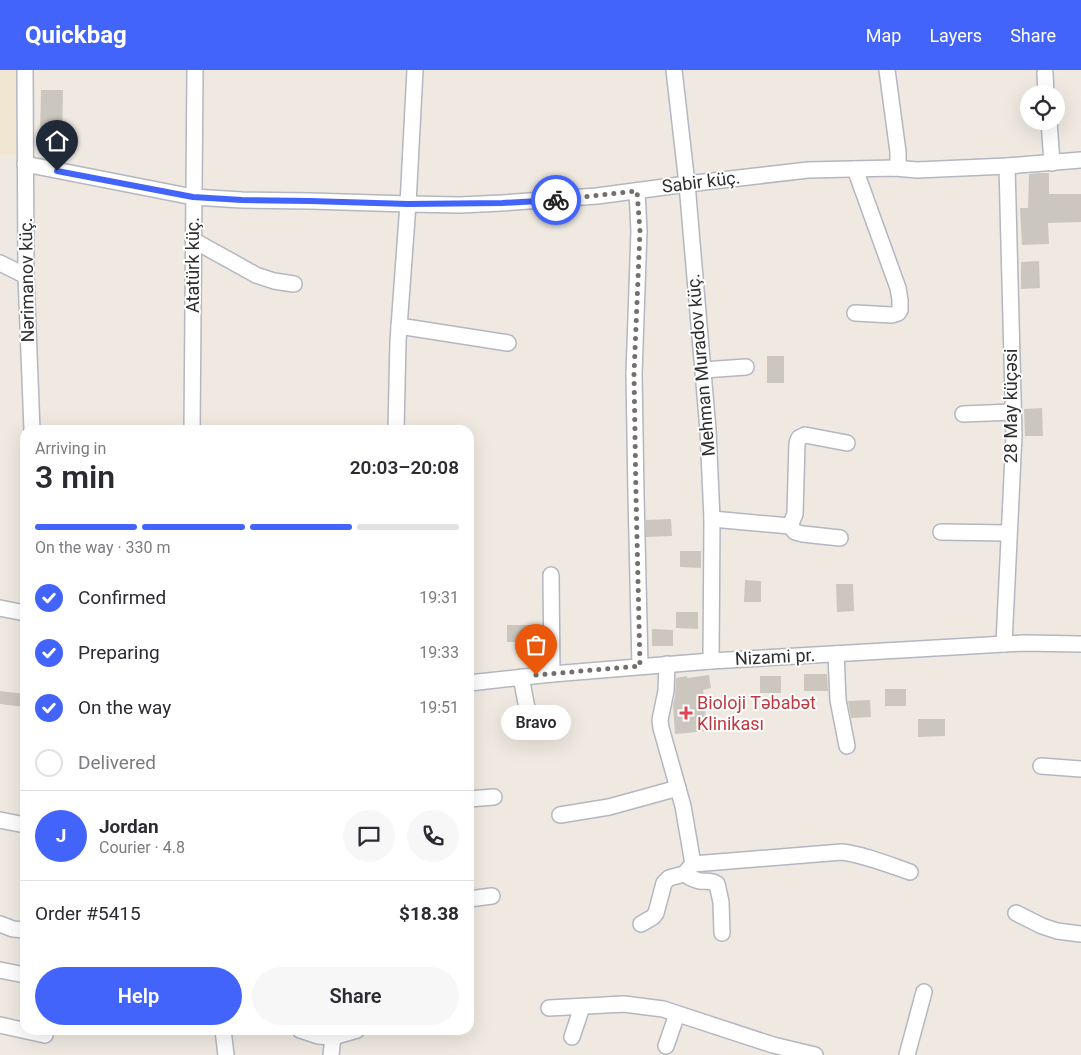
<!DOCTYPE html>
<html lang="en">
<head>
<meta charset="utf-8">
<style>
  :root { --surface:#fff; --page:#f7f7f7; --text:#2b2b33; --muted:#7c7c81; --line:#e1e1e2; --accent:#4264fb }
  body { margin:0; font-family:Roboto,sans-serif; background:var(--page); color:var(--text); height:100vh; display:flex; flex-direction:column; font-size:19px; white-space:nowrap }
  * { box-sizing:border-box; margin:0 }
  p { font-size:16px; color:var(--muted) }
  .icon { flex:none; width:28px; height:28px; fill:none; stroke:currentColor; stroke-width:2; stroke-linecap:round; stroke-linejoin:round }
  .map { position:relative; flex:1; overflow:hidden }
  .panel { position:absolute; left:20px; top:355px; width:454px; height:610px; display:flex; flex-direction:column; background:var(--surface); border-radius:15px; box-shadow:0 5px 20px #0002 }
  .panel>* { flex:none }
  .controls { position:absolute; left:1020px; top:15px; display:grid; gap:10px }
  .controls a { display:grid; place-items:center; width:45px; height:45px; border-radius:50%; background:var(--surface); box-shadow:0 5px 20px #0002; font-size:25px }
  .pin { position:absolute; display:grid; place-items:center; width:42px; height:42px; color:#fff; margin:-51px -21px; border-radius:50% 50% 50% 0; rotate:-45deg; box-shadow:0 0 5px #0007 }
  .pin .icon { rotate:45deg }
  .courier { position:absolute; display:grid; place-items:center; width:50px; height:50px; margin:-25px; border:4px solid #4264fb; border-radius:50%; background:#fff; color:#222; box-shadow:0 1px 6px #0007 }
  .bubble { position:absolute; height:35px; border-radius:18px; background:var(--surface); box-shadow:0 5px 20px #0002; font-size:16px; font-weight:600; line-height:35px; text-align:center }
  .overview em { font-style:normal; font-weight:600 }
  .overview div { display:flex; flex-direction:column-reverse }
  .overview { display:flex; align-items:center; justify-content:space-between; height:85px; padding:0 15px }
  h1 { font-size:32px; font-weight:600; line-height:38px }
  .bar { display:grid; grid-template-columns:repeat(4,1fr); gap:8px 5px; align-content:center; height:60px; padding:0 15px }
  .bar i { height:6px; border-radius:4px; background:var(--line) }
  .bar .active { background:var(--accent) }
  .bar p { grid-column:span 4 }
  .line { display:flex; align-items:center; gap:12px; padding:0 15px; border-top:1px solid var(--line) }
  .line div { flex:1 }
  .round { display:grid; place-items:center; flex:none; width:52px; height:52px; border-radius:26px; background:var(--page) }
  ol { padding:0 15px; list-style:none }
  li { display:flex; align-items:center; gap:15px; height:55px }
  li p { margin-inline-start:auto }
  li .icon { padding:5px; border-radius:50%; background:var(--accent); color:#fff; stroke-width:4 }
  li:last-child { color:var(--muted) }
  li i { width:28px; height:28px; border:2px solid var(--line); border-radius:50% }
  .action { display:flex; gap:10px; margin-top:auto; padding:10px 15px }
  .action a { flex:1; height:58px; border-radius:30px; background:var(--accent); color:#fff; font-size:20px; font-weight:600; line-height:58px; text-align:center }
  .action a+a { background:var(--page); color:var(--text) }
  header { display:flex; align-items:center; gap:30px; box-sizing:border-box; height:70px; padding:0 25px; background:var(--accent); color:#fff }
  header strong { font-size:24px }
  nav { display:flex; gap:28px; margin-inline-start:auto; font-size:18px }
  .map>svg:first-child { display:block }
  .education { fill:#f0e6d1 }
  .building { fill:#cbc7bf }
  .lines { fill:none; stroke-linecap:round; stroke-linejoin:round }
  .minor-casing { stroke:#b4b7c1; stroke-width:18 }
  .minor { stroke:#fff; stroke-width:15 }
  .done { stroke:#726f6d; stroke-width:5; stroke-dasharray:0 9 }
  .route { stroke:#4264fb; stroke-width:6 }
  .health-dot { fill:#e0444e; stroke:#fff; stroke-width:2 }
  .labels { text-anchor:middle; stroke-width:4; stroke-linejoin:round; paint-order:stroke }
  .street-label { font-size:18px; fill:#2e2e2e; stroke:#fff }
  .health-label { font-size:18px; fill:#be3a42; stroke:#fff; text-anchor:start }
</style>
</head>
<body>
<header>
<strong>Quickbag</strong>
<nav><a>Map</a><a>Layers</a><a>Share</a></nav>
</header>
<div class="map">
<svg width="1081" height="985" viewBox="0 0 1081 985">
  <rect width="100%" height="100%" fill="#efe9e1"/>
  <rect class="education" x="0" y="0" width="16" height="85"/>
  <g class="building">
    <path d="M41 20H63L62 68 40 67Z"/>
    <path d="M1039 103H1049V124H1081V152L1048 153 1049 174 1022 175 1020 138H1028L1029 104Z"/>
    <path d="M1039 191 1040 218 1021 219V192Z"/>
    <rect x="767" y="286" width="17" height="27"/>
    <path d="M1042 338 1043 366H1025L1024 339Z"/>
    <path d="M671 449 672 466 646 467V450Z"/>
    <path d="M680 481H701V498L680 497Z"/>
    <path d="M745 510 761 511V532H744Z"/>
    <path d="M836 514H853L854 541 837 542Z"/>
    <path d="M676 542H698V559L676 558Z"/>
    <rect x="507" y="555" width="31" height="17"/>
    <path d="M652 559 673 560V576H652Z"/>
    <path d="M804 604H827L828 621H804Z"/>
    <path d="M709 605 711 618 703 620 707 661 675 664 673 635 675 626 676 608 687 606V608Z"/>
    <rect x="760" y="606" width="21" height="17"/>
    <rect x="885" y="619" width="21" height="17"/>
    <path d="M0 621 25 624V637L0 634Z"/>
    <path d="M870 630 871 647 851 648 848 631Z"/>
    <path d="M918 649H945V666L918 667Z"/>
  </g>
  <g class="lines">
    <defs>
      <g id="minor">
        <path d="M25 0 26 206 32 360"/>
        <path d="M674 0 687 114 708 360 712 449 711 591"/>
        <path d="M887 0 898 82V92L895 98"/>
        <path d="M1045 3 1046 24"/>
        <path d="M1049 51 1052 93"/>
        <path d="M25 94 193 127 242 130 310 131 408 134 460 135 502 133 597 126 687 114 808 100 895 98 917 100 1007 96 1081 90"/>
        <path d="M637 121 639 161 634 304 636 425 640 596"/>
        <path d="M193 170 256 205 274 211 294 214"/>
        <path d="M0 193 26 206"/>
        <path d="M855 243 892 245 898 243 900 240V230L898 218 855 99"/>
        <path d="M399 256 508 273"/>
        <path d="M703 300 746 297"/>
        <path d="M963 344 1013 342"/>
        <path d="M192 360 195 0"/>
        <path d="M396 360 398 271 408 134 415 0"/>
        <path d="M712 449 790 456 795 462 803 464 840 468"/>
        <path d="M790 456 795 444 797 373 799 368 805 365 847 373"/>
        <path d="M941 462 1008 463"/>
        <path d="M551 505 552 604"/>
        <path d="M0 538 25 543"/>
        <path d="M1004 574 1014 365 1007 96"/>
        <path d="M836 584 838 630 847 676"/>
        <path d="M667 594 666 621 660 650 661 658 683 736 693 794 842 782C865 785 887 794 910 802"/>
        <path d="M521 607 527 638"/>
        <path d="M469 613 552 604 711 591 1024 573 1081 574"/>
        <path d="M1041 696 1081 699"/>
        <path d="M469 729 494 727"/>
        <path d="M560 745 609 737 678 718"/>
        <path d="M0 750 25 755"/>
        <path d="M684 804C689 807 694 810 700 811 707 812 711 810 717 814L721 832 722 863"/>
        <path d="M469 829 492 826"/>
        <path d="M1016 843 1042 856 1057 861 1081 864"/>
        <path d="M0 854 13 859 25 860"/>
        <path d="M641 854 653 847 656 843 664 813 669 808 684 804 693 794"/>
        <path d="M0 900 25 905"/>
        <path d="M549 938 624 934 663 939 773 975 815 985"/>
        <path d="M0 955 45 965"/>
        <path d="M223 960 226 985"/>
        <path d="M300 960 318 966 333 967 357 960"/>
        <path d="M572 967 582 937"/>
        <path d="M666 976 677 944"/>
        <path d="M331 985 333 967"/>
        <path d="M907 985 924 922"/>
      </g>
    </defs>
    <use href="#minor" class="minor-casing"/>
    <use href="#minor" class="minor"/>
  </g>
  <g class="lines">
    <path class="done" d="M536 605 640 596 636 425 634 304 640 161 637 121 556 130"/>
    <path class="route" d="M57 101 193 127 242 130 310 131 408 134 502 133 556 130"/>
  </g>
  <path class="health-dot" d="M683.5 635.5h5v5h5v5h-5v5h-5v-5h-5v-5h5z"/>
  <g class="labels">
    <g class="street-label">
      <text transform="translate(701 112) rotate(-7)" y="6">Sabir küç.</text>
      <text transform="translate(193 195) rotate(-90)" y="6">Atatürk küç.</text>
      <text transform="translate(27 210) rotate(-91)" y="6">Nərimanov küç.</text>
      <text transform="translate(701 295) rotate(-95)" y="6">Mehman Muradov küç.</text>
      <text transform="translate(1011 336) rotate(-90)" y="6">28 May küçəsi</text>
      <text transform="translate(775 587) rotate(-3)" y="6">Nizami pr.</text>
    </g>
    <g class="health-label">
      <text x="697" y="639">Bioloji Təbabət<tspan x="697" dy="21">Klinikası</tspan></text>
    </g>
  </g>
</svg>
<div class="controls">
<a><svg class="icon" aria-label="locate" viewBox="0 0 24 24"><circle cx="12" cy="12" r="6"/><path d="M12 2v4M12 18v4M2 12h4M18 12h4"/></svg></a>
</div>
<div class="pin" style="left:536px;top:605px;background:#ea580c"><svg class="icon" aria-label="bag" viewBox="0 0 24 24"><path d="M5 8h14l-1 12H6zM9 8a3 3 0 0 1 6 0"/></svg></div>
<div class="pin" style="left:57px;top:101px;background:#1f2937"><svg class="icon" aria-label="home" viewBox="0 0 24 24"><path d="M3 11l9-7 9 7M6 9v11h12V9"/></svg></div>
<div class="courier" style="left:556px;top:130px"><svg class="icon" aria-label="bike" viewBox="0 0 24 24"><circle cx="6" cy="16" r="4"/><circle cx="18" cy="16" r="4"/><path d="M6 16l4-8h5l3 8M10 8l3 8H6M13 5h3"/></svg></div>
<div class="bubble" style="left:501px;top:635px;width:70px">Bravo</div>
<section class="panel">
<div class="overview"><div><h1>3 min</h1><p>Arriving in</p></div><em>20:03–20:08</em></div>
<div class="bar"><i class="active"></i><i class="active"></i><i class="active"></i><i></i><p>On the way · 330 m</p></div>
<ol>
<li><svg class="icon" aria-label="check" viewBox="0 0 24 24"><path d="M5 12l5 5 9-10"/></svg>Confirmed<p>19:31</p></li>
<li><svg class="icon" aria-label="check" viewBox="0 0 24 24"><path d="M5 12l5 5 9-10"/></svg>Preparing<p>19:33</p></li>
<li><svg class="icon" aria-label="check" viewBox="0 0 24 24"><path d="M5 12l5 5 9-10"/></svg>On the way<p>19:51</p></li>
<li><i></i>Delivered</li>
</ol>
<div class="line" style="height:90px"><b class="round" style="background:var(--accent);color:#fff">J</b><div><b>Jordan</b><p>Courier · 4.8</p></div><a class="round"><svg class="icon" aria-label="chat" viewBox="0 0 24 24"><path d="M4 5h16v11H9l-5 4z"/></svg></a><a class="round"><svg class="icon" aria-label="phone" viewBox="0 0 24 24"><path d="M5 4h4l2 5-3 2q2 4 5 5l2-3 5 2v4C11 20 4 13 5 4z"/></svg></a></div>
<div class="line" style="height:65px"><div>Order #5415</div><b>$18.38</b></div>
<div class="action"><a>Help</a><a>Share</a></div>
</section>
</div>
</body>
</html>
